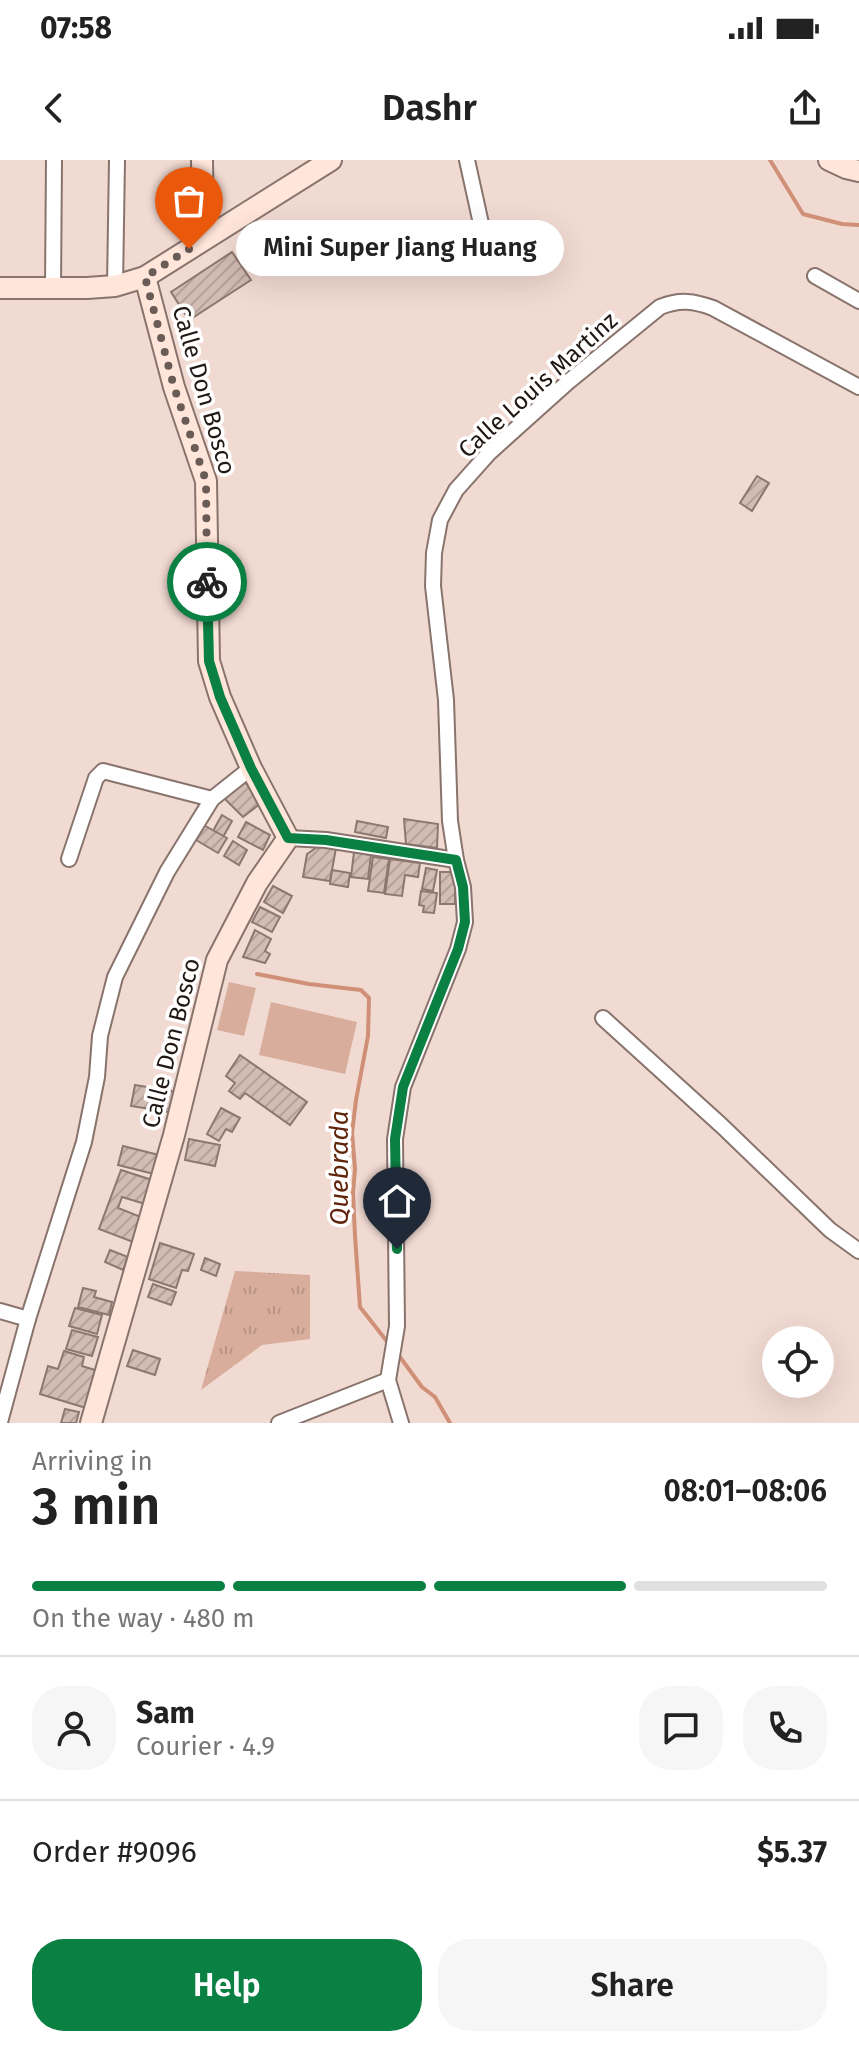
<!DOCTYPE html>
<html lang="en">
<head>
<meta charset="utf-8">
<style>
  :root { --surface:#fff; --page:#f6f6f6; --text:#222; --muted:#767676; --line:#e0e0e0; --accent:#0b8043 }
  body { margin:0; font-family:"Fira Sans",sans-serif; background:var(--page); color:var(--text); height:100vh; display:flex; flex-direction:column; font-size:30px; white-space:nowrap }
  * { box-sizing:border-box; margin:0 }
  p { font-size:26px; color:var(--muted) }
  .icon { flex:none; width:44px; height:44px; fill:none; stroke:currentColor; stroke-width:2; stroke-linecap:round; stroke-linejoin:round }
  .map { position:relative; height:1263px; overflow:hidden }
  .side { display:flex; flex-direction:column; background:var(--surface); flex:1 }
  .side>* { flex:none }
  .buttons { position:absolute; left:762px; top:1166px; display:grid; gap:16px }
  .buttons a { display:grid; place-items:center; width:72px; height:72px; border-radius:50%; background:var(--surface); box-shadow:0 8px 32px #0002; font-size:40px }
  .pin { position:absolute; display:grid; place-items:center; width:68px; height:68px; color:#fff; margin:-82px -34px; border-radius:50% 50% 50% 0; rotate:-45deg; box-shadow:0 0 8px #0007 }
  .pin .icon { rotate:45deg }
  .courier { position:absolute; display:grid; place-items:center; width:80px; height:80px; margin:-40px; border:6px solid #0b8043; border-radius:50%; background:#fff; color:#222; box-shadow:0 2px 10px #0007 }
  .bubble { position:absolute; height:56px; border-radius:28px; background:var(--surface); box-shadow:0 8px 32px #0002; font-size:26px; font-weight:600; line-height:56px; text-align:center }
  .summary em { font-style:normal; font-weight:600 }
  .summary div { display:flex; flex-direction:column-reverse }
  .summary { display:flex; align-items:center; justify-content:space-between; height:136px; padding:0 32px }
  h1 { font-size:52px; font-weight:600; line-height:60px }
  .bar { display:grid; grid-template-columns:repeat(4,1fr); gap:12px 8px; align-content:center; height:96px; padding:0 32px }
  .bar i { height:10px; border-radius:6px; background:var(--line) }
  .bar .active { background:var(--accent) }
  .bar p { grid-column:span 4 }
  .line { display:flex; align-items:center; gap:20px; padding:0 32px; border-top:2px solid var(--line) }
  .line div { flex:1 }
  .round { display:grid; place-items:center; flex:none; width:84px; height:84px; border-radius:32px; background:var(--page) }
  .primary-button { display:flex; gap:16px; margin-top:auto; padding:16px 32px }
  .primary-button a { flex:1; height:92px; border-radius:32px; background:var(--accent); color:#fff; font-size:32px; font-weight:600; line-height:92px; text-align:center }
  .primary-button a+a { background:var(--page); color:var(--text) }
  .status { display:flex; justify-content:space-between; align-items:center; height:56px; padding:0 40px; background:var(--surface); direction:ltr }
  .status svg { height:22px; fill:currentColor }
  header { display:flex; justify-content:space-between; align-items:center; height:104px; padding:0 32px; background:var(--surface); font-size:36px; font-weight:600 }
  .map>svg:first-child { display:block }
  .green { fill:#d8ad9c }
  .park { fill:url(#park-tufts) }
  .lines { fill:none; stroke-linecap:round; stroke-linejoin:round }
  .stream { stroke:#d09077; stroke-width:4 }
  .building { fill:url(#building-hatch); stroke:#8c7870; stroke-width:2 }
  .street-casing { stroke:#88746c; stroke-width:18 }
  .secondary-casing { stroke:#88746c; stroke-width:24 }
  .street { stroke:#fff; stroke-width:14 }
  .secondary { stroke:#ffe5da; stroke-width:20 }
  .done { stroke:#695c57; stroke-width:8; stroke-dasharray:0 14.4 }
  .route { stroke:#0b8043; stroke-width:10 }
  .labels { text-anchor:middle; stroke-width:7; stroke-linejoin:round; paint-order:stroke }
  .street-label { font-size:24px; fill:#201815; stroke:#fff }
  .water-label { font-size:26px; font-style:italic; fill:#60250a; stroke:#fff }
</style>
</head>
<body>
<div class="status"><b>07:58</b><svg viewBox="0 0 49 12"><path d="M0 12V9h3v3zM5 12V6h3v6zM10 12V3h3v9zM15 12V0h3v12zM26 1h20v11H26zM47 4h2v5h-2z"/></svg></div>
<header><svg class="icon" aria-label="back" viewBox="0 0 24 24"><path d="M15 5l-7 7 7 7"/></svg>Dashr<svg class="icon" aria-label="share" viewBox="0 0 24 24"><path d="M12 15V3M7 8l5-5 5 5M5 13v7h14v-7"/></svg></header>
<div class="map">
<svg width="859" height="1263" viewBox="0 0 859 1263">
  <defs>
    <pattern id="park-tufts" width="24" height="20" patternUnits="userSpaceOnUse" patternTransform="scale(2)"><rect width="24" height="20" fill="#d8ad9c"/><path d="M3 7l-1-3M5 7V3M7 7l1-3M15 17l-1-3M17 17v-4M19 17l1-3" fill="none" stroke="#b99486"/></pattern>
    <pattern id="building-hatch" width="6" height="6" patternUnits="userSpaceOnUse" patternTransform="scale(2)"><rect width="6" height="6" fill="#d2bcb3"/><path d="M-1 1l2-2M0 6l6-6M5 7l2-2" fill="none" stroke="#b4a199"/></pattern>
  </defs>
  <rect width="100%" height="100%" fill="#f1dad2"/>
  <g class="green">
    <path d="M229 822 256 828 244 876 217 870Z"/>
    <path d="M271 842 357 862 345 914 259 895Z"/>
  </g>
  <path class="park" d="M235 1111 310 1115V1179L262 1185 201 1230Z"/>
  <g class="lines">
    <g class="stream">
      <path d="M770 0 803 54 842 64 859 65"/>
      <path d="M257 814 309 824 361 830 369 838 368 876 356 940 352 973 355 1009 353 1033 355 1076 360 1147 389 1184"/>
      <path d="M397 1193 422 1227 435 1237 450 1263"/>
    </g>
  </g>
  <g class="building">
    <path d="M232 92 251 120 189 160 171 132Z"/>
    <path d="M757 316 769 323 752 351 740 343Z"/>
    <path d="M242 618 261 643 243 657 220 634Z"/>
    <path d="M222 655 232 661 223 677 213 671Z"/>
    <path d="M404 659 438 664 437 688 406 684Z"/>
    <path d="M357 661 388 667 386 678 355 672Z"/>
    <path d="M246 662 270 675 263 690 238 677Z"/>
    <path d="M200 663 227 678 218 693 191 677Z"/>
    <path d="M233 681 247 690 239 705 224 696Z"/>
    <path d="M320 685 336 688 330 721 303 717 307 694Z"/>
    <path d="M354 692 371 695 368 719 351 717Z"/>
    <path d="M373 697 389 699 384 733 368 731Z"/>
    <path d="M390 699 420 703 418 717 405 715 402 736 385 734Z"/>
    <path d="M426 708 437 710 433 731 422 729Z"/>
    <path d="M332 710 350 713 348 727 330 724Z"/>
    <rect x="440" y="712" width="15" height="32"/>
    <path d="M273 726 292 736 283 753 264 742Z"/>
    <path d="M421 731 437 733 434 753 423 752 424 746 419 745Z"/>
    <path d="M260 747 280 757 272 772 252 762Z"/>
    <path d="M255 770 271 779 265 791 270 794 265 803 243 797Z"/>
    <path d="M240 895 307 942 290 965 245 933 240 939 229 931 235 923 226 916Z"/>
    <path d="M135 925 178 932 175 953 131 946Z"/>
    <path d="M221 948 240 958 232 972 226 969 219 981 207 974Z"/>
    <path d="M189 979 220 985 215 1006 185 1000Z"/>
    <path d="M123 986 159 995 154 1014 118 1005Z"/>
    <path d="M121 1010 152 1020 145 1044 122 1037 118 1048 141 1057 133 1082 99 1069Z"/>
    <path d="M160 1083 194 1094 188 1111 182 1110 176 1128 149 1119Z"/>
    <path d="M110 1090 128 1097 123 1110 105 1102Z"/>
    <path d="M205 1098 220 1104 216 1116 201 1110Z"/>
    <path d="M153 1124 176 1132 171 1145 148 1137Z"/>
    <path d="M83 1128 96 1131 94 1137 112 1142 109 1155 78 1147Z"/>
    <path d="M75 1148 102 1155 97 1174 69 1166Z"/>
    <path d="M72 1170 98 1177 92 1196 66 1189Z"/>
    <path d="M133 1190 160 1199 155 1215 127 1206Z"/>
    <path d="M64 1191 84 1197 82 1206 98 1211 86 1248 40 1234 48 1206 58 1209Z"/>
    <path d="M65 1249 79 1252 76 1263H61Z"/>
  </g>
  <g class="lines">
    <defs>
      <g id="street">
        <path d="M467 0 489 100"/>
        <path d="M815 116 859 141"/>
        <path d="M115 126 117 0"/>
        <path d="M53 128 54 0"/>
        <path d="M288 678 326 680 456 700"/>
        <path d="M69 699 96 618 103 611 212 639"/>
        <path d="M603 858 722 966 830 1070 859 1091"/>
        <path d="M0 1151 28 1159"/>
        <path d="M0 1262 28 1159 84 982 97 917 100 876 115 817 167 712 212 639 251 608"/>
        <path d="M279 1263 388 1220"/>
        <path d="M401 1263 388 1220 397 1166 395 979 403 927 458 789 465 762 463 727 456 700 450 661 446 540 433 426 434 393 440 360 456 330 489 293 568 222 660 147C680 139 694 141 713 148L859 227"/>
      </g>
      <g id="secondary">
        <path d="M202 0 203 58 211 75"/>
        <path d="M829 0 846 8 859 11"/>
        <path d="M0 128H87L115 126 145 117 331 0"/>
        <path d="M91 1263 174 975 217 800 257 723 288 678 251 608 220 537 209 501 206 321 174 227 145 117"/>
      </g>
    </defs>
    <use href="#street" class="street-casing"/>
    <use href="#secondary" class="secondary-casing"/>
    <use href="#street" class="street"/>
    <use href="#secondary" class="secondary"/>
  </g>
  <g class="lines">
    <path class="done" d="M189 89 145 117 174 227 206 321 207 422"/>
    <path class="route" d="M207 422 209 501 214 517 220 537 251 608 288 678 326 680 456 700 463 727 465 762 458 789 403 927 395 979 397 1089"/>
  </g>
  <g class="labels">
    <g class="street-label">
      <text transform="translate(538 225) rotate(-42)" y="8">Calle Louis Martinz</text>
      <text transform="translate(204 230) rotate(74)" y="8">Calle Don Bosco</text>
      <text transform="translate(171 883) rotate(-76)" y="8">Calle Don Bosco</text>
    </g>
    <g class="water-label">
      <text transform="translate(339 1008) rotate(-90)" y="9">Quebrada</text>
    </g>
  </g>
</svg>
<div class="buttons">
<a><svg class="icon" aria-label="locate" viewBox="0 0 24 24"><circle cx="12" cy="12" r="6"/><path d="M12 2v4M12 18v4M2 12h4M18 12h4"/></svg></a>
</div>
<div class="pin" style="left:189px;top:89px;background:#ea580c"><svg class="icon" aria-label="bag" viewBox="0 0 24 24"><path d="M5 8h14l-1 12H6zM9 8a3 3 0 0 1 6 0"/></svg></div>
<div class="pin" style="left:397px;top:1089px;background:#1f2937"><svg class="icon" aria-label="home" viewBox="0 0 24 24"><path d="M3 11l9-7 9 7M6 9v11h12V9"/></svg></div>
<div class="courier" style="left:207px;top:422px"><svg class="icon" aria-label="bike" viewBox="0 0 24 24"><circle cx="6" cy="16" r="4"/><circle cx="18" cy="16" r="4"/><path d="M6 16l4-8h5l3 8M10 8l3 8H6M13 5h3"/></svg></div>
<div class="bubble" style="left:236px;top:60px;width:328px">Mini Super Jiang Huang</div>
</div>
<section class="side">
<div class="summary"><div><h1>3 min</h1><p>Arriving in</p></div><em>08:01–08:06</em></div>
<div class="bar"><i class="active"></i><i class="active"></i><i class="active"></i><i></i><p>On the way · 480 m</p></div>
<div class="line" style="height:144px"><a class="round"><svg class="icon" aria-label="person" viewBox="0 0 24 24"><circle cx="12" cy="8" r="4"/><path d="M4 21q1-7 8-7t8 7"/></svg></a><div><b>Sam</b><p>Courier · 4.9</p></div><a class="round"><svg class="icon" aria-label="chat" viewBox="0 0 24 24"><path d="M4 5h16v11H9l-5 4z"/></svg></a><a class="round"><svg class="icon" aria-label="phone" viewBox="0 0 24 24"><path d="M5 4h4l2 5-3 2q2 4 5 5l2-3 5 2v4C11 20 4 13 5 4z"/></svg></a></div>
<div class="line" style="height:104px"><div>Order #9096</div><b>$5.37</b></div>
<div class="primary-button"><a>Help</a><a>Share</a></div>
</section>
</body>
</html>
